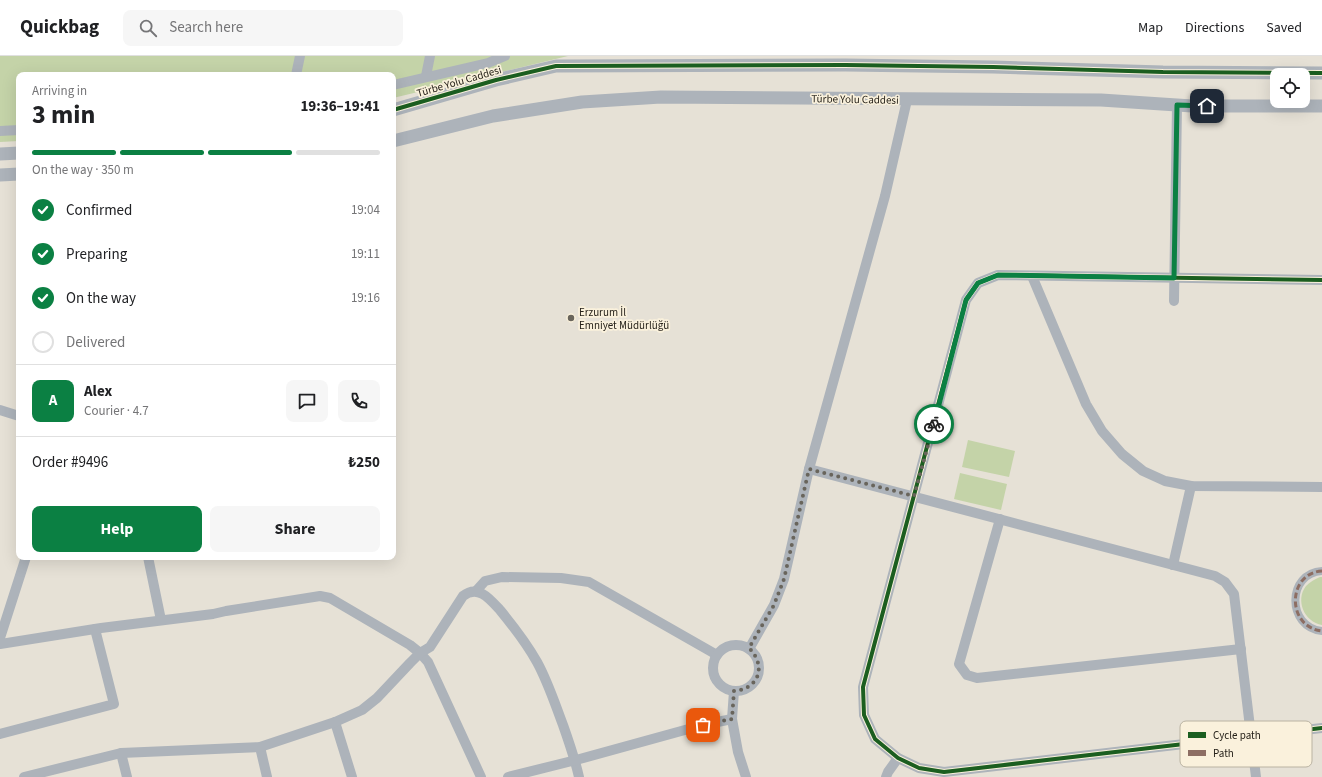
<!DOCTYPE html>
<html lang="en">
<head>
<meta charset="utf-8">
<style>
  :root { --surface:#fff; --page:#f6f6f6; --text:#202124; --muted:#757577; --line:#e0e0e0; --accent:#0b8043 }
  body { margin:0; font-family:"Source Sans 3",sans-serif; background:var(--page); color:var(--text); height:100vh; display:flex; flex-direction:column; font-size:15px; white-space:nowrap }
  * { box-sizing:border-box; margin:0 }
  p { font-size:13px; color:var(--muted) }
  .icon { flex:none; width:22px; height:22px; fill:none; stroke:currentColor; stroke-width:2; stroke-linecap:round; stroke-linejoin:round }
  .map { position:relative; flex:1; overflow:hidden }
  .drawer { position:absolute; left:16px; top:16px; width:380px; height:488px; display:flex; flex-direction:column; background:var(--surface); border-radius:8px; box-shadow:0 4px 16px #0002 }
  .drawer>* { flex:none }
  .tools { position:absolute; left:1270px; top:12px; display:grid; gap:8px }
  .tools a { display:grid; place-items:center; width:40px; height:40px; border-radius:8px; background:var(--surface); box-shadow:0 4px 16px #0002; font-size:20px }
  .pin { position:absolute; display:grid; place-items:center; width:34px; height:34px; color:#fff; margin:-17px; border-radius:8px; box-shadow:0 2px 6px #0006 }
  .courier { position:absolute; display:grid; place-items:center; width:40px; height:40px; margin:-20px; border:3px solid #0b8043; border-radius:50%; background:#fff; color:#222; box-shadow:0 1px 5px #0007 }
  .summary em { font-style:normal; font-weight:700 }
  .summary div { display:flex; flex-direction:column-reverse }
  .summary { display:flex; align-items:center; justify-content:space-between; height:68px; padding:0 16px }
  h1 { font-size:26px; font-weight:700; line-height:30px }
  .bar { display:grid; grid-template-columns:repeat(4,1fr); gap:6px 4px; align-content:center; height:48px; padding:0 16px }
  .bar i { height:5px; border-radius:3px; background:var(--line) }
  .bar .selected { background:var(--accent) }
  .bar p { grid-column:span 4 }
  .line { display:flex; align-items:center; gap:10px; padding:0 16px; border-top:1px solid var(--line) }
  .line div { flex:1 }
  .round { display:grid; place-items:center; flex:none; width:42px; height:42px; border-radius:8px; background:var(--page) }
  ol { padding:0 16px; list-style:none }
  li { display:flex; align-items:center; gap:12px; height:44px }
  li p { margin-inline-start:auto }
  li .icon { padding:4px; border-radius:50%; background:var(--accent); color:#fff; stroke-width:4 }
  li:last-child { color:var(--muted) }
  li i { width:22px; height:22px; border:2px solid var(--line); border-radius:50% }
  .cta { display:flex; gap:8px; margin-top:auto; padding:8px 16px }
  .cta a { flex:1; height:46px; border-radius:8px; background:var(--accent); color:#fff; font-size:16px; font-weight:700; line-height:46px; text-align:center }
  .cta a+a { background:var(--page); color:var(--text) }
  header { display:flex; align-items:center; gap:24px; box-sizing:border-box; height:56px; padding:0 20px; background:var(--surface); border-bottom:1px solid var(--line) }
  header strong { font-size:19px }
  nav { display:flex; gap:22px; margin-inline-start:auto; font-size:14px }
  .search { width:280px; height:36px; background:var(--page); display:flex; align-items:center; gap:10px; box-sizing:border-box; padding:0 14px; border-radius:8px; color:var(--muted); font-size:15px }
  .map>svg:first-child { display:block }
  .green { fill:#c4d3a8 }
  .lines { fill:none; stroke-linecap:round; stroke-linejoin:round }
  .pedestrian { stroke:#adb3ba; stroke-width:8 }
  .minor { stroke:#adb3ba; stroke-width:10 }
  .tertiary { stroke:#adb3ba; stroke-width:13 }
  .quiet { stroke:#8d6e63; stroke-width:3; stroke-dasharray:6 3; stroke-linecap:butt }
  .cycleway-casing { stroke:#faf1dc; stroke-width:6 }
  .cycleway { stroke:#1b5e20; stroke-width:4 }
  .done { stroke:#69655c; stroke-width:4; stroke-dasharray:0 7.2 }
  .route { stroke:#0b8043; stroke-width:5 }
  .poi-dot { fill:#69655c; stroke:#faf1dc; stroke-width:1.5 }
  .labels { text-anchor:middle; stroke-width:3.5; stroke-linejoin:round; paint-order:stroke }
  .street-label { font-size:11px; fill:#26221a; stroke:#faf1dc }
  .poi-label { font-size:11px; fill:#26221a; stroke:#faf1dc; text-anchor:start }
  .key { fill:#faf1dc; stroke:#bab3a2; stroke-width:1 }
  .key-label { font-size:11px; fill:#26221a }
</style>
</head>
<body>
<header>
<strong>Quickbag</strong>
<div class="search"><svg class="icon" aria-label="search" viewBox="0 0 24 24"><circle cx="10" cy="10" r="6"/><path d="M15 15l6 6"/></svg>Search here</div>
<nav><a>Map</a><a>Directions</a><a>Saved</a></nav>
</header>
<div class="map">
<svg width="1322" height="721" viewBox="0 0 1322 721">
  <rect width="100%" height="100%" fill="#e6e1d6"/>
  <g class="green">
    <path d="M0 0H568L393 42V19H19V85L0 86Z"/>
    <path d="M968 384 1015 395 1009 421 962 411Z"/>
    <path d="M960 417 1007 428 1001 454 954 443Z"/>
    <path d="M1320 521H1322V569C1304 566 1295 544 1306 530 1310 526 1315 523 1320 521Z"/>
  </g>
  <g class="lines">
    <path class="pedestrian" d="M1322 515C1287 517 1286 571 1322 575"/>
    <g class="minor">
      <path d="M296 19 300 0"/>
      <path d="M426 20 430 0"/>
      <path d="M393 29 488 7 505 0"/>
      <path d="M0 75 19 74"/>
      <path d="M1032 220 1086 348 1102 375 1122 398 1143 415 1165 425 1191 430 1322 431"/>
      <path d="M1322 224 998 219 978 227 966 244 863 631 864 659 875 683 898 702 919 712 944 716 1322 672"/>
      <path d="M1174 245 1177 49"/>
      <path d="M0 354 19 360"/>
      <path d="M809 413 1215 520 1225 526 1234 538 1256 721"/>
      <path d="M1000 463 959 608 967 619 977 622 1241 593"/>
      <path d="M148 501 161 564"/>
      <path d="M1173 509 1191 430"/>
      <path d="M476 535 485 525 502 521 561 522 589 526 717 599"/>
      <path d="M0 582 26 501"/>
      <path d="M0 588 101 572 213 558 226 555 320 540 330 542 410 589 420 597 428 606 481 721"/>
      <circle cx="736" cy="612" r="23"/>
      <path d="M749 593 774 549 784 523 809 413 885 140 907 44"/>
      <path d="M734 635 732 663 738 696 746 721"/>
      <path d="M335 666 352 721"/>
      <path d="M0 678 114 648 95 573"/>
      <path d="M260 691 267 721"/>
      <path d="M121 697 127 721"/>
      <path d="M24 721 121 697 260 691 335 666 362 654 377 642 410 607 420 597 430 591 463 540C478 528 490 543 500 554 514 571 527 588 537 606 548 626 555 648 563 669 569 686 575 703 579 721"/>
      <path d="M508 721 576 704 703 669 732 663"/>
      <path d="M886 721 888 716 898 702"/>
    </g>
    <g class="tertiary">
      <path d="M393 54 496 24 556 10 845 9 993 11 1163 16 1322 17"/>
      <path d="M393 85 493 60 582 46 661 41 1101 44 1192 50H1322"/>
      <path d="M0 98 19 97"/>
      <path d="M0 119 19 118"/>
    </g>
    <path class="quiet" d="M1322 515C1287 517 1286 571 1322 575"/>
    <defs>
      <g id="cycleway">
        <path d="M393 54 496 24 556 10 845 9 993 11 1163 16 1322 17"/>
        <path d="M1322 224 998 219 978 227 966 244 863 631 864 659 875 683 898 702 919 712 944 716 1322 672"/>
      </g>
    </defs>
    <use href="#cycleway" class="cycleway-casing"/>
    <use href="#cycleway" class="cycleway"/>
  </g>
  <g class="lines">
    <path class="done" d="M703 669 732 663 734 635C759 633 767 610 749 592L774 549 784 523 809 413 914 440 934 368"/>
    <path class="route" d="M934 368 966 244 978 227 998 219 1174 222 1177 49 1207 50"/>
  </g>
  <circle class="poi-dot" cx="571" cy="262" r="4"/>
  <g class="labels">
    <g class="street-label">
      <text transform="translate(459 25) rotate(-16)" y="4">Türbe Yolu Caddesi</text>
      <text transform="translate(855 43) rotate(1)" y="4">Türbe Yolu Caddesi</text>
    </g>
    <g class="poi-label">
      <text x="579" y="260">Erzurum İl<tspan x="579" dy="13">Emniyet Müdürlüğü</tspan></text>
    </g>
  </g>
  <rect x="1180" y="665" width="132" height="46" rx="6" class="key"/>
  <rect x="1188" y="676" width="18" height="6" fill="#1b5e20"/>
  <rect x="1188" y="694" width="18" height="6" fill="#8d6e63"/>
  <g class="key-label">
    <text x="1213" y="683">Cycle path</text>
    <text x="1213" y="701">Path</text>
  </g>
</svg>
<div class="tools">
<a><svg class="icon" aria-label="locate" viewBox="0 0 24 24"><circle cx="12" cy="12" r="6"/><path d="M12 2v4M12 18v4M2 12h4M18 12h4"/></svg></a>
</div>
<div class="pin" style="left:703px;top:669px;background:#ea580c"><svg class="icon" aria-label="bag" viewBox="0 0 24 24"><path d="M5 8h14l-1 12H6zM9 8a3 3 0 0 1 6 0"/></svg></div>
<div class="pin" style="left:1207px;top:50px;background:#1f2937"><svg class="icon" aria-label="home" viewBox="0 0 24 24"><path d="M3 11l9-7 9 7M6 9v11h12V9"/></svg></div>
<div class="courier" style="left:934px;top:368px"><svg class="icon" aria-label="bike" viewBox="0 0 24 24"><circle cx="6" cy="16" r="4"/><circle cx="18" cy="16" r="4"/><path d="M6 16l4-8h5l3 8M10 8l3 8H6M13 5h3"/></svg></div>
<section class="drawer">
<div class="summary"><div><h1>3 min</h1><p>Arriving in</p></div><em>19:36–19:41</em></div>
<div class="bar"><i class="selected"></i><i class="selected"></i><i class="selected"></i><i></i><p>On the way · 350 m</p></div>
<ol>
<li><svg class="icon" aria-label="check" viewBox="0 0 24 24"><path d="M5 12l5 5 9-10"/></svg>Confirmed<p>19:04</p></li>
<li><svg class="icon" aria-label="check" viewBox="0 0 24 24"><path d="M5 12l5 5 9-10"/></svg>Preparing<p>19:11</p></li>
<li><svg class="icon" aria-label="check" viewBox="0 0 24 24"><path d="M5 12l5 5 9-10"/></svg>On the way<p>19:16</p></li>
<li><i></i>Delivered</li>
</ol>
<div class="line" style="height:72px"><b class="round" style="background:var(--accent);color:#fff">A</b><div><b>Alex</b><p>Courier · 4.7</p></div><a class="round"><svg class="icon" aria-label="chat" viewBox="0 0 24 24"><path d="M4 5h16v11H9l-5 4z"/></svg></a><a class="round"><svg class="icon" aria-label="phone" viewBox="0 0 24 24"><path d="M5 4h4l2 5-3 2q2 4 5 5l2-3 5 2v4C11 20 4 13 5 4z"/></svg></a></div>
<div class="line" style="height:52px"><div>Order #9496</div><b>₺250</b></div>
<div class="cta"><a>Help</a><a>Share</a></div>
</section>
</div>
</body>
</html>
